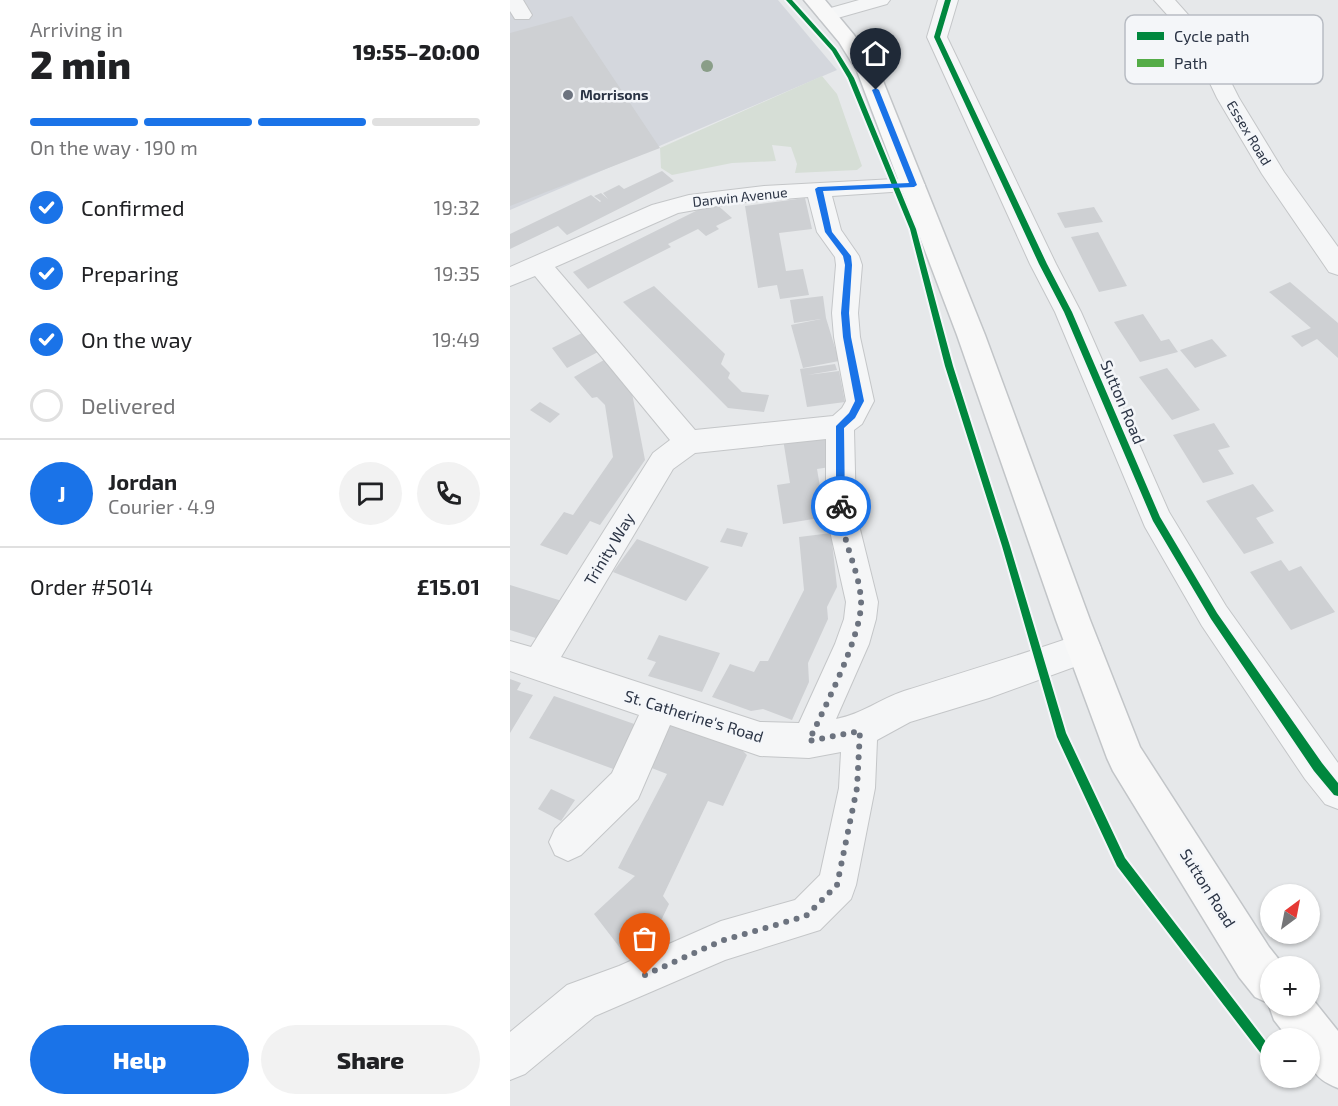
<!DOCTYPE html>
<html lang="en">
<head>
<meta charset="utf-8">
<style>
  :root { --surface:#fff; --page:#f2f2f2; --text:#202124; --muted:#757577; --line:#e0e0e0; --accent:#1a73e8 }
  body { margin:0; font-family:"Exo 2",sans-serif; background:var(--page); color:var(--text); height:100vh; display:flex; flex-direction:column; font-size:22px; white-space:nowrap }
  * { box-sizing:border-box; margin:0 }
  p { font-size:20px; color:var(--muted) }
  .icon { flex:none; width:33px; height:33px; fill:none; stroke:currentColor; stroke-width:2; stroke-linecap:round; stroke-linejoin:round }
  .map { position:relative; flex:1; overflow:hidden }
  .drawer { display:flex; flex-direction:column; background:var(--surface); width:510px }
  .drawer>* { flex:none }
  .needle { width:39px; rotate:32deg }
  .buttons { position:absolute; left:750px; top:884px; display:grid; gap:12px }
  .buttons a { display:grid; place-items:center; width:60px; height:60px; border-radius:50%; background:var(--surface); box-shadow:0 2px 4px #0004; font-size:30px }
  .pin { position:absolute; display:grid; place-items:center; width:51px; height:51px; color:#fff; margin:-62px -26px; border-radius:50% 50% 50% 0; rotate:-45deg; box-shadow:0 0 6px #0007 }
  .pin .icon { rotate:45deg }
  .courier { position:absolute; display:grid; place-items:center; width:60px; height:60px; margin:-30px; border:4px solid #1a73e8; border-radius:50%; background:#fff; color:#222; box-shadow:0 2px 8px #0007 }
  .overview em { font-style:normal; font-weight:800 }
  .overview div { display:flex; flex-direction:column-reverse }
  .overview { display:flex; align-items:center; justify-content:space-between; height:102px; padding:0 30px }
  h1 { font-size:39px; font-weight:800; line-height:45px }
  .bar { display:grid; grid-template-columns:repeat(4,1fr); gap:9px 6px; align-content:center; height:72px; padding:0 30px }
  .bar i { height:8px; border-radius:4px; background:var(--line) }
  .bar .on { background:var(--accent) }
  .bar p { grid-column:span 4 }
  .line { display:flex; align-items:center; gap:15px; padding:0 30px; border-top:2px solid var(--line) }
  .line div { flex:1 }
  .round { display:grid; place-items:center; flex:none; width:63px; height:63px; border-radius:32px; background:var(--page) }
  ol { padding:0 30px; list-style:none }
  li { display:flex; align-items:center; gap:18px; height:66px }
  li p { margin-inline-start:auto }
  li .icon { padding:6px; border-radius:50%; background:var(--accent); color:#fff; stroke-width:4 }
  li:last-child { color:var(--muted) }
  li i { width:33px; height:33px; border:3px solid var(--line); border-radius:50% }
  .cta { display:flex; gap:12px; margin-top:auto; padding:12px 30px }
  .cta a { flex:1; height:69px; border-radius:36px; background:var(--accent); color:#fff; font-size:24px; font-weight:800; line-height:69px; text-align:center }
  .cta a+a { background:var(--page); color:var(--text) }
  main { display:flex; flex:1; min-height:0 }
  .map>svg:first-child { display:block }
  .built { fill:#d4d7dd }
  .green { fill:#d6ded6 }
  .building { fill:#ced0d3 }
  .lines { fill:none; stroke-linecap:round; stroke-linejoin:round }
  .minor-casing { stroke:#c4c6c8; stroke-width:2 }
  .major-casing { stroke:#c2c5c8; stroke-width:3 }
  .minor { fill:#f5f6f7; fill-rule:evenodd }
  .major { fill:#f8f8f8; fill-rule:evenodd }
  .cycleway-casing { stroke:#f4f6f9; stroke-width:4 }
  .cycleway { fill:#00873e; fill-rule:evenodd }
  .tree { fill:#8a9e88 }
  .route { fill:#1a73e8 }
  .done { stroke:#6c737f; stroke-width:6; stroke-dasharray:0 10.8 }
  .poi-dot { fill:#6c737f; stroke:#f4f6f9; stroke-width:2 }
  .labels { text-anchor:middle; stroke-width:5; stroke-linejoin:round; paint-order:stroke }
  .far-poi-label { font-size:14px; font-weight:bold; fill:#2b3445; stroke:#f4f6f9; text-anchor:start }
  .far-street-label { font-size:14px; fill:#2b3445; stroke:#f4f6f9 }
  .street-label { font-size:16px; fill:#2b3445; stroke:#f4f6f9 }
  .key { fill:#f4f6f9; stroke:#b8bcc3; stroke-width:1.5 }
  .key-label { font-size:16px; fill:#2b3445 }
</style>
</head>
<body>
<main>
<section class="drawer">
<div class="overview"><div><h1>2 min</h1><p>Arriving in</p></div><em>19:55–20:00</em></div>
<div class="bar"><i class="on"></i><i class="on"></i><i class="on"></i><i></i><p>On the way · 190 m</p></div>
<ol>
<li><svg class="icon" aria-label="check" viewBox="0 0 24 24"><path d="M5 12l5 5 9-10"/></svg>Confirmed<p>19:32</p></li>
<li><svg class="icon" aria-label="check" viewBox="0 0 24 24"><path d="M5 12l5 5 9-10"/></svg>Preparing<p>19:35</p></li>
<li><svg class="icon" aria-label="check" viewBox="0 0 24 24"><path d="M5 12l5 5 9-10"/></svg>On the way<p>19:49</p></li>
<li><i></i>Delivered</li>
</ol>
<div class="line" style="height:108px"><b class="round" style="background:var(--accent);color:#fff">J</b><div><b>Jordan</b><p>Courier · 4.9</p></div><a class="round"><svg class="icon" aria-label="chat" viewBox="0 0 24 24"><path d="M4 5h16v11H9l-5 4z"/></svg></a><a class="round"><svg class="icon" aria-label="phone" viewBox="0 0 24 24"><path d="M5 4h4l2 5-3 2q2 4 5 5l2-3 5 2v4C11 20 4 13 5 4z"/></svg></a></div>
<div class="line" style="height:78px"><div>Order #5014</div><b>£15.01</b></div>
<div class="cta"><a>Help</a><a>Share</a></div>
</section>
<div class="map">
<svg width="828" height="1106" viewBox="0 0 828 1106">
  <rect width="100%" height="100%" fill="#e6e8ea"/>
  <path class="built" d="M0 0H268L327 70 0 210Z"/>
  <path class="green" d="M312 76 327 94 352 166 347 170 285 173 287 164 281 147 262 145 266 161 222 163 162 175 151 168 150 148Z"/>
  <g class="building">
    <path d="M62 16 150 148 0 206V33Z"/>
    <path d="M152 171 164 181 57 235 48 226 0 249V234L81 195 90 202 91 201 84 196 91 193 98 199 93 193 109 185 114 189Z"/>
    <path d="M295 198 302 229 269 233 276 271 293 269 299 295 270 299 267 285 248 288 235 206Z"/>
    <path d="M204 202 222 218 206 226 209 229 196 236 188 229 158 244 161 247 78 289 63 272Z"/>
    <path d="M584 207 593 222 555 228 547 213Z"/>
    <path d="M588 232 617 286 589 292 561 237Z"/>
    <path d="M780 282 828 323V358L807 339 792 347 781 336 801 328 759 292Z"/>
    <path d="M144 286 215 354 211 364 220 373 218 378 232 392 259 395 254 412 218 408 113 302Z"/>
    <path d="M313 296 316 318 329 361 293 368 281 325 311 319 284 323 280 300Z"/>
    <path d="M633 314 651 341 659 339 668 352 630 362 604 322Z"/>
    <path d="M74 332 90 351 57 368 42 348Z"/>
    <path d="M702 339 717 356 685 368 670 350Z"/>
    <path d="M94 360 121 388 135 460 90 525 80 521 57 555 30 545 54 512 63 515 103 457 95 405 87 397 82 398 64 377Z"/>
    <path d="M325 364 327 370 297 375 329 371 335 402 297 407 290 369Z"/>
    <path d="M657 368 690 410 662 420 629 377Z"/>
    <path d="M30 402 50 414 40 423 20 410Z"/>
    <path d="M704 423 720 447 708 450 724 474 693 483 663 435Z"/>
    <path d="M314 433 320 467 307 469 315 517 273 524 267 485 280 483 273 439Z"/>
    <path d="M743 484 764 511 746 518 764 543 734 554 696 501Z"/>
    <path d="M217 528 238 533 232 547 210 542Z"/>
    <path d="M321 533 327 587 317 607 318 619 298 663 299 682 282 720 253 709 241 711 202 697 220 664 244 672 250 661H258L294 590 289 537Z"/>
    <path d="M127 539 199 567 176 601 103 572Z"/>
    <path d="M771 560 779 571 791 566 825 612 781 630 740 572Z"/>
    <path d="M0 585 52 601 29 639 0 630Z"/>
    <path d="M149 635 210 653 192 692 138 676 146 662 137 659Z"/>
    <path d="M0 679 11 683 7 690 23 695 0 733Z"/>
    <path d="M44 696 130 726 106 770 19 738Z"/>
    <path d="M157 723 232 750 237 755 213 806 198 801 153 896 159 904 147 929 117 957 84 914 125 876 108 868 157 774 134 765Z"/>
    <path d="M41 789 65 800 51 821 28 809Z"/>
  </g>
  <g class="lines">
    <defs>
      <g id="minor">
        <path d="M0 0H13L22 15 19 19H5L0 11Z"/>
        <path d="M349 0H380L377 4 317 21 310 19 307 15 310 11Z"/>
        <path d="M428 0H448L437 37 546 264 571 312 659 512 716 606 828 763V809L815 804 795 779 692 626 635 527 545 312 520 264 417 37Z"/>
        <path d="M644 0H665L698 37 729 98 774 172 828 247V275L819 272 752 174 707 98 679 39Z"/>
        <path d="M403 178 411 180 415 185 411 190 322 196 331 230 349 256 352 265 348 313 350 337 364 401 352 424 344 430 346 513 368 602 366 619 359 644 326 719C352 714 370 699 394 691 454 672 514 654 574 633L586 637 591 648 586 659 479 698 400 722 367 740 365 788 346 885 341 899 310 930 215 960 85 1016 15 1074 0 1080V1032L57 985 109 966 211 921 285 900 310 875 329 788 331 752 299 758 250 756 160 725 128 799 71 855 58 861 45 855 39 842 45 829 102 773 129 715 0 671V641L21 647 143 453 160 440 25 276 0 286V267L142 205 179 195 254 186ZM298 197 307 232 325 257 326 265 322 313 324 337 336 401 332 408 323 416 185 430 45 267 168 213 224 203ZM316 439V513L336 602 334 619 325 644 289 723 250 722 51 657 163 469 185 453Z"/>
      </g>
      <path id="major" d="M294 0H315L344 35 369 71 475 335 580 620 630 747 759 947 774 966H760V1005H800V996L828 1031V1088C800 1077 800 1066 800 1038H778L764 1020 758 1003 745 997 729 977 603 771 597 758 546 620 447 335 347 71 329 42Z"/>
    </defs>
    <use href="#minor" class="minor-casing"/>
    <use href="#major" class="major-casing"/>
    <use href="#minor" class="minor"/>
    <use href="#major" class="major"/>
    <defs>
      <g id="cycleway">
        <path d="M276 0H282L326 49 344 78 406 229 443 366 500 546 556 733 615 858 760 1047V1062L756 1060 607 866 547 737 492 546 435 366 400 229 338 78 322 51Z"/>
        <path d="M435 0H441L430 37 537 264 562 312 650 517 707 613 812 763 828 783V796L824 795 804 771 701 619 643 521 554 312 529 264 424 37Z"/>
      </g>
    </defs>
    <use href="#cycleway" class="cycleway-casing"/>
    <use href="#cycleway" class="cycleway"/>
  </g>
  <circle class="tree" cx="197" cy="66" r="6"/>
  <path class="route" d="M366 88 369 90 407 185 404 187 313 191 322 232 341 256 342 265 339 313 341 337 354 401 345 418 334 428 335 506 331 510 326 506V426L339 413 345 401 333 337 331 313 335 265 333 256 315 232 305 189 308 187 399 183 362 90Z"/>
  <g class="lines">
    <path class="done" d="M135 975 211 941 296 916 327 885 347 788 350 731 299 741C314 708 353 634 351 600 349 568 330 539 331 506"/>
  </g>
  <circle class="poi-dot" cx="58" cy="95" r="6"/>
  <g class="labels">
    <g class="far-poi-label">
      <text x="70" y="100">Morrisons</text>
    </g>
    <g class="far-street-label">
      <text transform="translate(739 133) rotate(59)" y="5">Essex Road</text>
      <text transform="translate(230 197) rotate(-6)" y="5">Darwin Avenue</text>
    </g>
    <g class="street-label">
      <text transform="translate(613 402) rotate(67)" y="6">Sutton Road</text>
      <text transform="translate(99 549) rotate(-59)" y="6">Trinity Way</text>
      <text transform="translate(184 716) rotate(17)" y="6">St. Catherine's Road</text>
      <text transform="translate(698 888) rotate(58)" y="6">Sutton Road</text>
    </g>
  </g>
  <rect x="615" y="15" width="198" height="69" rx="9" class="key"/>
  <rect x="627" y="32" width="27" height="8" fill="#00873e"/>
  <rect x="627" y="59" width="27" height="8" fill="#54ac47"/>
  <g class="key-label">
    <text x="664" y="42">Cycle path</text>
    <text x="664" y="69">Path</text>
  </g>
</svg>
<div class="buttons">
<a><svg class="needle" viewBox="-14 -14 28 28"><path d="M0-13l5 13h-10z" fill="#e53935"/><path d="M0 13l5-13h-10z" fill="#757577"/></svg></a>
<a>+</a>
<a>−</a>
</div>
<div class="pin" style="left:135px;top:975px;background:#ea580c"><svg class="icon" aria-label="bag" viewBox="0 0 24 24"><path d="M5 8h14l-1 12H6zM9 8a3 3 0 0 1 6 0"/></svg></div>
<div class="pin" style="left:366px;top:90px;background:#1f2937"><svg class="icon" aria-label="home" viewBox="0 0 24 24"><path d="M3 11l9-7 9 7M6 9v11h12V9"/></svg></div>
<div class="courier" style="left:331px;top:506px"><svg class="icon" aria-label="bike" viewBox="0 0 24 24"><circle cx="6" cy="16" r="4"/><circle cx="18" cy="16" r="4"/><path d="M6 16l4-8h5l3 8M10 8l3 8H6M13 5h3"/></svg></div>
</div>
</main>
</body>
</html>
